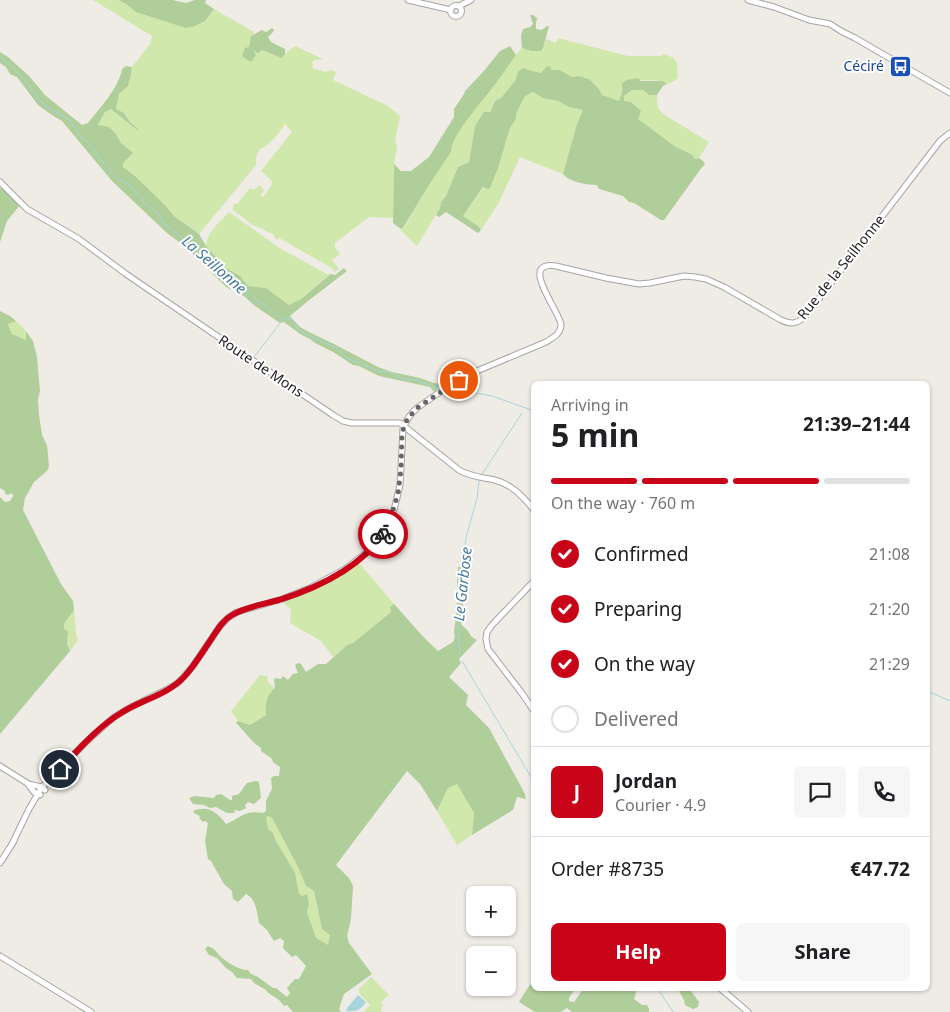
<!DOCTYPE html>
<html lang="en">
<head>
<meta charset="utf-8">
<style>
  :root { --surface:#fff; --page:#f6f6f6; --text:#202124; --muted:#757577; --line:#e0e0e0; --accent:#c90419 }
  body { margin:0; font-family:"Noto Sans",sans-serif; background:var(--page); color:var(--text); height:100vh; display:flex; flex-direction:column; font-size:19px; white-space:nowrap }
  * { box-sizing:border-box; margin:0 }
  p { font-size:16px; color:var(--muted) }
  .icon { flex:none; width:28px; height:28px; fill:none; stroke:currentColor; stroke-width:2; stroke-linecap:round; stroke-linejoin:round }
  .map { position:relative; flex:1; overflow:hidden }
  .sheet { position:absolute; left:531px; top:381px; width:399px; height:610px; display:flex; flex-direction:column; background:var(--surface); border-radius:8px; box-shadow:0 1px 4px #0004 }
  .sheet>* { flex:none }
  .buttons { position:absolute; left:466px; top:886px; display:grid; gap:10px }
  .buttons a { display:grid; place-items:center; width:50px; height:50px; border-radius:8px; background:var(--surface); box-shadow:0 1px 4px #0004; font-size:25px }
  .pin { position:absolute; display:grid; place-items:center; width:42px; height:42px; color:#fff; margin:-21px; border:2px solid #fff; border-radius:50%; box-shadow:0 1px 5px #0007 }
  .courier { position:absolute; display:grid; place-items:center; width:50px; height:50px; margin:-25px; border:4px solid #c90419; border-radius:50%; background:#fff; color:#222; box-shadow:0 1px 6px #0007 }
  .headline em { font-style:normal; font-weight:700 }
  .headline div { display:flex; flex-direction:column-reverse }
  .headline { display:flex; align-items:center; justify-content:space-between; height:85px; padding:0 20px }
  h1 { font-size:32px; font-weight:700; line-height:38px }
  .bar { display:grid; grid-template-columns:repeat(4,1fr); gap:8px 5px; align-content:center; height:60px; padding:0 20px }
  .bar i { height:6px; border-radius:4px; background:var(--line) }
  .bar .on { background:var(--accent) }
  .bar p { grid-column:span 4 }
  .line { display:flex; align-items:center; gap:12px; padding:0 20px; border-top:1px solid var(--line) }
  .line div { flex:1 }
  .round { display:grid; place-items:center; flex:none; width:52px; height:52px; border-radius:8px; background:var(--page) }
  ol { padding:0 20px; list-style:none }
  li { display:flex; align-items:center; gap:15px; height:55px }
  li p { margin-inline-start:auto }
  li .icon { padding:5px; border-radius:50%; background:var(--accent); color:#fff; stroke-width:4 }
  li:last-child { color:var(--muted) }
  li i { width:28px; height:28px; border:2px solid var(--line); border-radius:50% }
  .button { display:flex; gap:10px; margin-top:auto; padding:10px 20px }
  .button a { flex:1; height:58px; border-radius:8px; background:var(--accent); color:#fff; font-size:20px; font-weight:700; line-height:58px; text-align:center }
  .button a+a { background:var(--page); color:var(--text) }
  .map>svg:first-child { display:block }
  .grass { fill:#d0e8ac }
  .forest { fill:#afce9a; fill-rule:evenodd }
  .water { fill:#a6d6dc }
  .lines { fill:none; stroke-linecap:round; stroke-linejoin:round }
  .stream { stroke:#a6d6dc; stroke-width:1 }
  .tertiary-casing { stroke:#a5a5a5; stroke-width:7 }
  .tertiary { stroke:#fff; stroke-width:5 }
  .done { stroke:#676664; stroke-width:5; stroke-dasharray:0 9 }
  .route { stroke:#c90419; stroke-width:6 }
  .labels { text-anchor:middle; stroke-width:4; stroke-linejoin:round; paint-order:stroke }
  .transit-label { font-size:14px; fill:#164399; stroke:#fff; text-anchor:end }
  .street-label { font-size:14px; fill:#1e1e1e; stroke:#fff }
  .water-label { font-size:15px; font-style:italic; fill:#467b9d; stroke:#fff }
</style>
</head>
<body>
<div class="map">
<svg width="950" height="1012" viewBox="0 0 950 1012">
  <rect width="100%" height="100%" fill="#efebe5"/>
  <g class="grass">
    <path d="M93 0H118L126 4 136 12 205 21 214 9 254 32 250 40 249 47 242 56 251 61 253 50H262L282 58 285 54 295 46 323 59 314 60 312 63 313 68 325 72 332 70 336 72 333 80 388 106 400 116 395 142 397 147 394 164 393 218 369 217 335 243V247L340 254 332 260 339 269 335 272 332 268 279 238 276 240 273 234C265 232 260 226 254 226L233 210V205L238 203 250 188 254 190 259 185 264 190 261 195 263 197 271 186 272 181 261 171 292 132 285 124C278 134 271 145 260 149L256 157V165L199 234 174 216 165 205 135 176 123 167 122 163 132 153 121 143 116 134 98 126 105 112 111 109 137 130 138 129 130 122 124 113 116 110 119 94 128 86 131 75 132 67 150 44 152 36Z"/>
    <path d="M558 38 628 56H661L664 54 674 58 677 63 678 77 676 80 667 84C654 77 636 81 622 83V92L619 101 602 95 599 89 578 76 572 77 560 70 541 73 532 71 518 72 515 81 501 98 495 101 489 112 475 126 469 162 458 167 446 196 441 202 440 208 417 246 400 230 404 228 431 182 451 152C451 134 482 101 494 86 503 74 511 60 522 48L531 51 543 48 546 39 556 43Z"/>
    <path d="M632 90H643L649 95H657L658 108 663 114 709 142 699 158 695 160 691 154 676 147 637 119 624 101V96Z"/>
    <path d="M533 92 543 98 558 101 569 107 584 110 577 124 563 174 520 157 498 204 481 230 478 226 463 216 498 168 510 128 516 119V114L525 96Z"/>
    <path d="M229 212 281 249 327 274H331L301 299 289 305 266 288 248 286 240 276 226 268 206 246C206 233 221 221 229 212Z"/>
    <path d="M16 321 26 331V340L12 334 8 323Z"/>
    <path d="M359 563 394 604 390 607 391 612 353 643 347 645 333 657 321 641 290 623 291 609 282 602 320 587 339 576Z"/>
    <path d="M74 610 76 633 78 640 70 651 67 644 68 631 64 629V624Z"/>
    <path d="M260 675 267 676 268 682 275 688C266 695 265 704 266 715L250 725 238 721 231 711Z"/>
    <path d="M457 783 474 813 472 835 457 845 437 811 448 788Z"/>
    <path d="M268 816 272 818 297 865 306 886 314 891 322 929 330 934 328 946 316 938 307 912 309 905 306 895 302 896 299 894 295 873 276 841 273 833 268 829 266 817Z"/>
    <path d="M371 977 389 995 381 1002 383 1005 381 1012H364L370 1005 359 993V989Z"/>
  </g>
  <g class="forest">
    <path d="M118 0H172L186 3 195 0H206L205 3 214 9 205 21 195 26 186 28 136 12 126 4Z"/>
    <path d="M530 15H533L537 18 536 23V29L542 30 547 26H549L543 48 541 51H531L522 48 521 36 523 29 530 27 533 24Z"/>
    <path d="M272 28 274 30 273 32 268 37 271 42 285 49V54L282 58 262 50 258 53 253 50 256 55 251 62 242 56 245 48 249 47 251 36 262 30 266 32Z"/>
    <path d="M510 46 516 55C508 66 501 77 493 87 482 102 451 135 451 152L431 182 403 228 401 229 393 223 394 164 401 171H411L429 157 454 117V109L464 94 465 91 483 72 500 51Z"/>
    <path d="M0 52 8 57 29 76 45 95 82 125 88 123C99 109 119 88 122 69L126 66 132 67 131 75 128 86 119 94 116 109 124 113 130 122 139 130H137L111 109 105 112 98 125 109 127 116 134 121 143 133 153 123 163V167L135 176 165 205 174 216 199 234 206 246 226 268 240 276 248 286 266 288 289 305 301 299 331 274 335 275 344 268 347 271 308 301 290 316 300 327 309 332 334 344 378 367 392 372 420 378 434 383 442 384 434 392 430 387 379 376 359 366 353 365 333 352 315 343 310 339 300 334 284 322 280 323 255 306 244 296 226 287 186 247 167 233 112 181 62 121 52 115 38 105 17 77 10 74 6 67 0 63Z"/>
    <path d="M547 66 551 67V70H560L572 77 578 76 589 79 599 89 602 95 619 101 622 92V83L627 80 639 78 640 81H662L667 84 663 86 657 95H649L643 90H632L624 96V101L631 102 641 111 638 119 676 147 691 154 695 159 699 158 703 161 705 165 702 167 664 220H661L634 203 629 202 623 196 599 189 597 185C587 185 569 182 563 174L577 124 583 110 569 107 558 101 543 98 533 92 525 96 516 114V119L510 128 498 168 490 188 488 189 483 187 463 216 478 226 481 230 478 233 446 212 439 217 436 215 440 208 441 202 446 196 458 167 469 162 475 126 484 112H490L495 101 501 98 515 81 518 72 523 68 532 71 541 73Z"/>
    <path d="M1 188 5 190 20 205 7 221 0 242V189Z"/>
    <path d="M0 311 10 316 16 321 8 324 12 334 26 340V331L33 341 37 357 40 391 38 399 39 415 42 435 47 445 49 466 47 471 34 482 25 498 23 510 61 584 73 601 74 610 64 624V629L68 631 67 644 70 651 0 734V497L5 502 10 501 13 496 12 493 8 495 5 494V491L0 488Z"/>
    <path d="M458 567H463L464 594 461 624C463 627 466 628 468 631 472 636 469 636 477 640L459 659 461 663 449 677 468 695 466 705 489 728 525 794 526 799 517 797 513 810 472 835 474 813 457 784 448 788 437 811 420 784 407 771 336 865 349 878 353 886 351 919 347 936 349 943 372 974 344 994 339 1009 341 1012H293L287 1005 284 1006 279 1000 267 992 266 990 254 983 251 979 237 978 232 972 226 968 217 958 209 955 205 949 208 946C217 950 215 951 221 957 228 963 239 970 248 970L251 974 258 977 273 988H276L287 997 290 993 287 988 295 979H299L306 966 296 955 292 957 283 948 284 941 280 938 274 941 267 930 259 923C257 912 256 899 246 894L238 902 233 899 232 891 224 884 211 861 208 859 205 841 208 823 205 821 203 822 199 818 200 816 194 813 193 811C208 805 217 812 226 824 241 818 244 810 263 813L266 811V801L272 789 271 778 274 776H279L280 767 274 763 271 758 261 751V748C252 743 244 730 236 723L238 721 250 725 266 715C265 704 266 695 275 688L274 680 275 678 281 679 283 676 288 680 293 674 298 673 295 665 298 663 301 664 306 672 318 664H326L347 645 353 643 391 612 390 607 394 604C409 620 422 637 438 651L453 642 455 637 454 633 458 597 459 594 457 587ZM268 816 272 818 297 865 306 886 314 891 322 929 330 935 328 945 316 938 307 912 309 904 307 894 302 896 299 894 295 873 276 841 273 833 268 829 266 817Z"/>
    <path d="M256 781 259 782 261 798 254 804 248 802 245 805 246 808 240 811 235 810 234 813H227L216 807 210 808 204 805 193 804 189 798 195 796 214 798 216 795 221 794 230 800H232V796L239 794 247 783Z"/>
    <path d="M534 981V989H575L569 998V1001L574 1002 583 989H640L636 991 635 996 634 999 642 1005H647L649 1009V1012H572L567 1008 561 1012H535L519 1002 529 986Z"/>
    <path d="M678 989H690L691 991 699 1002 698 1007 693 1009 685 1005 684 1000Z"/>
  </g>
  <path class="water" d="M358 995 366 1002C361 1010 355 1012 346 1011L347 1008Z"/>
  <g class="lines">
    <g class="stream">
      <path d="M0 57 11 66 22 77 40 100 46 106 68 119 75 127 80 136 87 141 102 161 117 178 131 186 147 206 158 213 165 225 192 244 228 280 241 289 250 293 259 302 272 310 284 320 291 318 294 321 296 327 301 332 337 348 347 358 378 371 389 372 403 379 417 380 434 387 441 388"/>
      <path d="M254 357 281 322"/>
      <path d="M448 388 492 396 534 411"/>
      <path d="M482 474 522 413"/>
      <path d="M460 658 458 626 463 593 460 578 466 538 477 498 479 481"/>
      <path d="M462 661 534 782"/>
      <path d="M928 691 950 701"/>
      <path d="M658 989 673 1012"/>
    </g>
    <defs>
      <g id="tertiary">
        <path d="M408 0 451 10"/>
        <path d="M748 0 774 7 809 20 830 24 841 31 855 38 950 93"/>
        <circle cx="456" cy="11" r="5.5"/>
        <path d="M459 6 471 0"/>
        <path d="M0 182 27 209 79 239 126 274 333 415 343 421 352 423H400L459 470C469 476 479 477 490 479 509 482 522 495 534 510"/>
        <path d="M534 581 492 625 487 632 486 639 488 649 521 692 534 711"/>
        <path d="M0 766 27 783 34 792 40 795"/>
        <path d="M28 784 42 787 45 790"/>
        <path d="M13 842 29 809 42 787 85 743 114 717 131 707 166 690 178 683 193 666 220 626 228 618 237 612 282 599 310 588 345 569 366 553 382 534 394 510 400 485 403 429C406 420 410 414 417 408L453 383 465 376 546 342C552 338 561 334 561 325 561 313 517 260 556 266L606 278 639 284 650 283 684 276 695 277 706 279 724 287 781 320C792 325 798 324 807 314L940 141 950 133"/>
        <path d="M0 863 14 841"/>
        <path d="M0 956 91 1012"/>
        <path d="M721 989 748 1012"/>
      </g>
    </defs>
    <use href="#tertiary" class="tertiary-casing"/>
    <use href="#tertiary" class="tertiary"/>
  </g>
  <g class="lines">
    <path class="done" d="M383 534 390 520 398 494 401 469 402 435 404 426 408 418 417 408 459 380"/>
    <path class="route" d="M60 769C79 749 98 727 121 713 141 700 167 695 184 677 195 665 203 651 212 638 218 629 223 620 232 615 246 607 264 604 279 600 317 588 360 568 383 534"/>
  </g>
  <defs>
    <symbol id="bus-square" viewBox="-11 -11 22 22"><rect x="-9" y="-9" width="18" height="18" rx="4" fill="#1a4fb4" stroke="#fff"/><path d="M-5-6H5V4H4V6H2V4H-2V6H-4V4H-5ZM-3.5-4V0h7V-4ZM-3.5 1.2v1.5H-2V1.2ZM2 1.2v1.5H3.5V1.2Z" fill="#fff"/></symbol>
  </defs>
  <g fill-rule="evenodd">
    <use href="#bus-square" x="888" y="54" width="25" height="25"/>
  </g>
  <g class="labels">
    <g class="transit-label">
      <text x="884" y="71">Céciré</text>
    </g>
    <g class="street-label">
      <text transform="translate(841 267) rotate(-51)" y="5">Rue de la Seilhonne</text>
      <text transform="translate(261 366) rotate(34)" y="5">Route de Mons</text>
    </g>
    <g class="water-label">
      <text transform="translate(214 265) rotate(41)" y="5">La Seillonne</text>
      <text transform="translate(463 584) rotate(-84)" y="5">Le Garbose</text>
    </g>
  </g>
</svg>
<div class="buttons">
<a>+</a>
<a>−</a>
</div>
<div class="pin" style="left:459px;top:380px;background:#ea580c"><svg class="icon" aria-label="bag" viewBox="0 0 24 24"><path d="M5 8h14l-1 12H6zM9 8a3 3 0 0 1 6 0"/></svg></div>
<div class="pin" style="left:60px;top:769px;background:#1f2937"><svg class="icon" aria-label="home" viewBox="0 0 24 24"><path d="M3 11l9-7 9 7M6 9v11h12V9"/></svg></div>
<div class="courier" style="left:383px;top:534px"><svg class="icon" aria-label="bike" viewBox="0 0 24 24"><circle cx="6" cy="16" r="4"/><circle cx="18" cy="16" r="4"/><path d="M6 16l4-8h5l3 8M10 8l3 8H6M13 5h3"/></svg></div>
<section class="sheet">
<div class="headline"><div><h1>5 min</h1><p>Arriving in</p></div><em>21:39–21:44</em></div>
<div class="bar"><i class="on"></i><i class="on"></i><i class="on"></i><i></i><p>On the way · 760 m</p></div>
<ol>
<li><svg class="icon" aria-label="check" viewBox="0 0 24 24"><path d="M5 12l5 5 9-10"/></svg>Confirmed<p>21:08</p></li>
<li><svg class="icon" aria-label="check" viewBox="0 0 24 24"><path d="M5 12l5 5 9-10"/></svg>Preparing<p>21:20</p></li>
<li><svg class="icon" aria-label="check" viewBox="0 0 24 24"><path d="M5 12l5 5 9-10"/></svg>On the way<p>21:29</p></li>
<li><i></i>Delivered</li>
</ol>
<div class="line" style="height:90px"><b class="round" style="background:var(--accent);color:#fff">J</b><div><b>Jordan</b><p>Courier · 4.9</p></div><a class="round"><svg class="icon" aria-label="chat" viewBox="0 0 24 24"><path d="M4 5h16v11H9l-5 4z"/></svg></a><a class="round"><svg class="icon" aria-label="phone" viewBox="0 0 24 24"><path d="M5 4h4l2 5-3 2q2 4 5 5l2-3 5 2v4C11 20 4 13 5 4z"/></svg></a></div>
<div class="line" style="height:65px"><div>Order #8735</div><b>€47.72</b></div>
<div class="button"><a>Help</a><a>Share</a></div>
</section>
</div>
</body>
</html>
